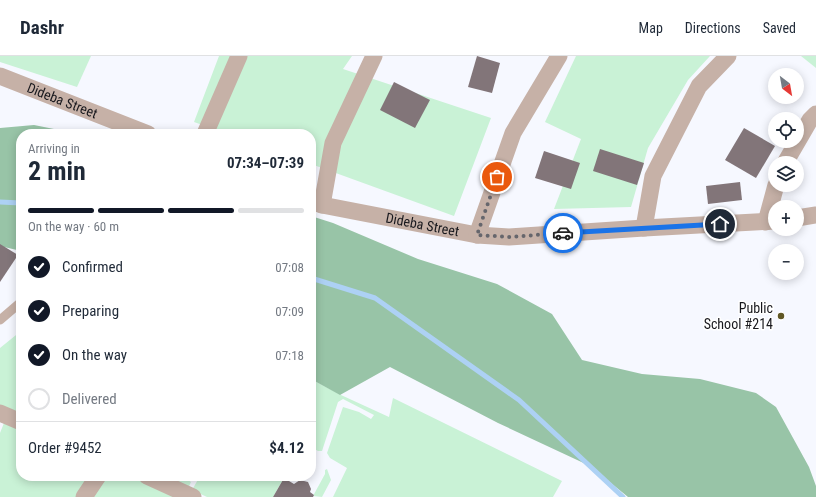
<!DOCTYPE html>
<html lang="en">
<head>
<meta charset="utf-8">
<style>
  :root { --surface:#fff; --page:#f6f6f7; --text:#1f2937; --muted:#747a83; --line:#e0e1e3; --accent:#111827 }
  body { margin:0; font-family:"Roboto Condensed",sans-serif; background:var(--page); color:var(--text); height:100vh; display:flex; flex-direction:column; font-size:15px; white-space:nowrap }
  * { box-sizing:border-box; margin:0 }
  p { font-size:13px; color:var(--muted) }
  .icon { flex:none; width:22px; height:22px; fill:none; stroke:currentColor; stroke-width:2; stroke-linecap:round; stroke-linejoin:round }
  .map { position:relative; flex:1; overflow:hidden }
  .side { position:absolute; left:16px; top:73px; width:300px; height:352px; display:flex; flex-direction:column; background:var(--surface); border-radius:16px; box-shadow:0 2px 10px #0003 }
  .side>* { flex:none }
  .needle { width:26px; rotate:149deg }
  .controls { position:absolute; left:768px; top:12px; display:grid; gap:8px }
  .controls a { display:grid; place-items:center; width:36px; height:36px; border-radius:50%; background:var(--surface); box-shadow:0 2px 10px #0003; font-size:20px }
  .pin { position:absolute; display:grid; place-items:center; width:34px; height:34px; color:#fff; margin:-17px; border:2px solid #fff; border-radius:50%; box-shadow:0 1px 4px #0007 }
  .courier { position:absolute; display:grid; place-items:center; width:40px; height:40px; margin:-20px; border:3px solid #1a73e8; border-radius:50%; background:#fff; color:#222; box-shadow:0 1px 5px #0007 }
  .head em { font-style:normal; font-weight:700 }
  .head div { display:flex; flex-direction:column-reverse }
  .head { display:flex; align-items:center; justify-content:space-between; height:68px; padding:0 12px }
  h1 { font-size:26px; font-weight:700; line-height:30px }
  .bar { display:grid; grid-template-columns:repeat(4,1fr); gap:6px 4px; align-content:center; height:48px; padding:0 12px }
  .bar i { height:5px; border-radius:3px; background:var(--line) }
  .bar .current { background:var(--accent) }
  .bar p { grid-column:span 4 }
  .line { display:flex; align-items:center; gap:10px; padding:0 12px; border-top:1px solid var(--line) }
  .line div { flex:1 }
  ol { padding:0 12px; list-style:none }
  li { display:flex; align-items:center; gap:12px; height:44px }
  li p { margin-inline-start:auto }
  li .icon { padding:4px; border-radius:50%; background:var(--accent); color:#fff; stroke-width:4 }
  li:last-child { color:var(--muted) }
  li i { width:22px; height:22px; border:2px solid var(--line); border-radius:50% }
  header { display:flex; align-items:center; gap:24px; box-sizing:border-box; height:56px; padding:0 20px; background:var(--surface); border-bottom:1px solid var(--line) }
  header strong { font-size:19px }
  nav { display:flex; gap:22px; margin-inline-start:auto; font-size:14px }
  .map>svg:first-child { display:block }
  .green { fill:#c9f2d6 }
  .forest { fill:#98c4a7 }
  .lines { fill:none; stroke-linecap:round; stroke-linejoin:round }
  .stream { stroke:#add1f4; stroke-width:5 }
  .building { fill:#827579 }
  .service { stroke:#c6b1a7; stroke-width:9 }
  .minor { stroke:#c6b1a7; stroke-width:17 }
  .done { stroke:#66666c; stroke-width:4; stroke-dasharray:0 7.2 }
  .route { stroke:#1a73e8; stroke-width:5 }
  .poi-dot { fill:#605724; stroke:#fff; stroke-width:1.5 }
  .labels { text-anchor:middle; stroke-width:3; stroke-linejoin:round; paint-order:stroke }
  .street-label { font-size:14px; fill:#18181d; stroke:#fff }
  .poi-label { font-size:14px; fill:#18181d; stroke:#fff; text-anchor:end }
</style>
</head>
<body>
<header>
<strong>Dashr</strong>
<nav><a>Map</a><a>Directions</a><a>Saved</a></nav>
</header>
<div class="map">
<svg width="816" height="441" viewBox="0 0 816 441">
  <rect width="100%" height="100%" fill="#f6f8ff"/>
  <g class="green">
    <path d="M0 0H91L77 31 0 6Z"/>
    <path d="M219 0H352L343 13 491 62 454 160 311 108V78H228L194 66Z"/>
    <path d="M576 0H710L688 24 648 92 631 151 554 153 581 83 545 66Z"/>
    <path d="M801 0H816V12Z"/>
    <path d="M21 275V420H182L191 426 184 441H0V377L4 367 0 366V292Z"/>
    <path d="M311 323 341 339 389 361 393 342 562 425 553 441H333L347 412 330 402 327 397 343 351 359 356 371 363 374 359 343 343 338 346 322 395H318L311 391Z"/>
    <path d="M327 413 331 424 322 441 313 440 325 418V414Z"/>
    <path d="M200 420H285L273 441H207L192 434Z"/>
  </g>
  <g class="forest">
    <path d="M34 69 79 78H21V195L0 190V72Z"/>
    <path d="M311 160 333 167 418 203 497 228 552 258 582 304 642 318 700 323 756 337 776 351 809 411 816 430V441H628L590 410 498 367 390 311 340 339 311 323Z"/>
  </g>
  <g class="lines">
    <g class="stream">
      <path d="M0 146 21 147"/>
      <path d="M311 222 375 242 519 344 623 441"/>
    </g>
  </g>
  <g class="building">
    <path d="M477 0 500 7 492 37 468 31Z"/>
    <path d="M394 26 430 44 415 72 380 54Z"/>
    <path d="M744 72 775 90 756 122 725 104Z"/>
    <path d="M600 93 644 107 637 129 593 115Z"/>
    <path d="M544 95 580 107 571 133 535 122Z"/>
    <path d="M740 126 742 144 708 148 706 130Z"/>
    <path d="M0 188 18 199 0 226Z"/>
    <path d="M284 422 294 428 300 424 308 426 311 433 310 436 314 439 313 441H273Z"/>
  </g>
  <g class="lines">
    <path class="service" d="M0 264 21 246"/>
    <g class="minor">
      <path id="s1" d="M0 20 148 78"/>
      <path d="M205 78 239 0"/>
      <path d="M785 107 810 64 816 58"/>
      <path id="s2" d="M311 145 322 149 477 179 509 181 644 172 775 165"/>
      <path d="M322 149 333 87 374 0"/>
      <path d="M797 162 816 159"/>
      <path d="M766 166 776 129"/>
      <path d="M644 172 653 120 699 30 728 0"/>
      <path d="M477 179 513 77 559 0"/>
      <path d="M0 357 21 366"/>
      <path d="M147 420 193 441"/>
      <path d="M84 441 98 420"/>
    </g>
  </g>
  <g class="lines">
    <path class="done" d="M497 121 477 179 509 181 563 177"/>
    <path class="route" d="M563 177 720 168"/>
  </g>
  <circle class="poi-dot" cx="781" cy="260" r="4"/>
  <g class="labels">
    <g class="street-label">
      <text dy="5" stroke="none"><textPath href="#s1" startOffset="67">Dideba Street</textPath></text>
      <text dy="5" stroke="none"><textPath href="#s2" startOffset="114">Dideba Street</textPath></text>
    </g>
    <g class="poi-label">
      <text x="773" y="257">Public<tspan x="773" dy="16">School #214</tspan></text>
    </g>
  </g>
</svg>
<div class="controls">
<a><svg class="needle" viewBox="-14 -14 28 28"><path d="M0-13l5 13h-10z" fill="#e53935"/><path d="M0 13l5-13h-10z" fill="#747a83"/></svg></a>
<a><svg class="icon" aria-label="locate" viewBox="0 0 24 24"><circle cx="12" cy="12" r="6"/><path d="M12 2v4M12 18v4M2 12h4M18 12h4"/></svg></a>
<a><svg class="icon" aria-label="layers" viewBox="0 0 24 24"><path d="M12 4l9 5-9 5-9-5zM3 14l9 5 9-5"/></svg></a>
<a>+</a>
<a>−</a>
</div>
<div class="pin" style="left:497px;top:121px;background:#ea580c"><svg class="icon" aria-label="bag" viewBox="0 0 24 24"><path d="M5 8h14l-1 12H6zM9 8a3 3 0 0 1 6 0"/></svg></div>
<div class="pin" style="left:720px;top:168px;background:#1f2937"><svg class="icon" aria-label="home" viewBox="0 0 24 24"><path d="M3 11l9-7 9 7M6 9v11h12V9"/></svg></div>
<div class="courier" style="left:563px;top:177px"><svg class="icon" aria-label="car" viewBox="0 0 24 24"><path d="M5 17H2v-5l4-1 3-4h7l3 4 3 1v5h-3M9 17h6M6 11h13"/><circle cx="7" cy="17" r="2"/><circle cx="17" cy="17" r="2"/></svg></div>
<section class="side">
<div class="head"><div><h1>2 min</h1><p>Arriving in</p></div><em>07:34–07:39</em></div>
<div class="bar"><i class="current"></i><i class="current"></i><i class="current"></i><i></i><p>On the way · 60 m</p></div>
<ol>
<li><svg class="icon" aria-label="check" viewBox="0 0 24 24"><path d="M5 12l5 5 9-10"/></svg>Confirmed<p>07:08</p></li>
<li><svg class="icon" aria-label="check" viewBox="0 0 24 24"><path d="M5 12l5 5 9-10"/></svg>Preparing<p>07:09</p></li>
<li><svg class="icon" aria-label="check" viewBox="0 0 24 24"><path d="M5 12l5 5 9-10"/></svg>On the way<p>07:18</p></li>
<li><i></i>Delivered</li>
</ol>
<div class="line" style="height:52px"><div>Order #9452</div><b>$4.12</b></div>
</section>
</div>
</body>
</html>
